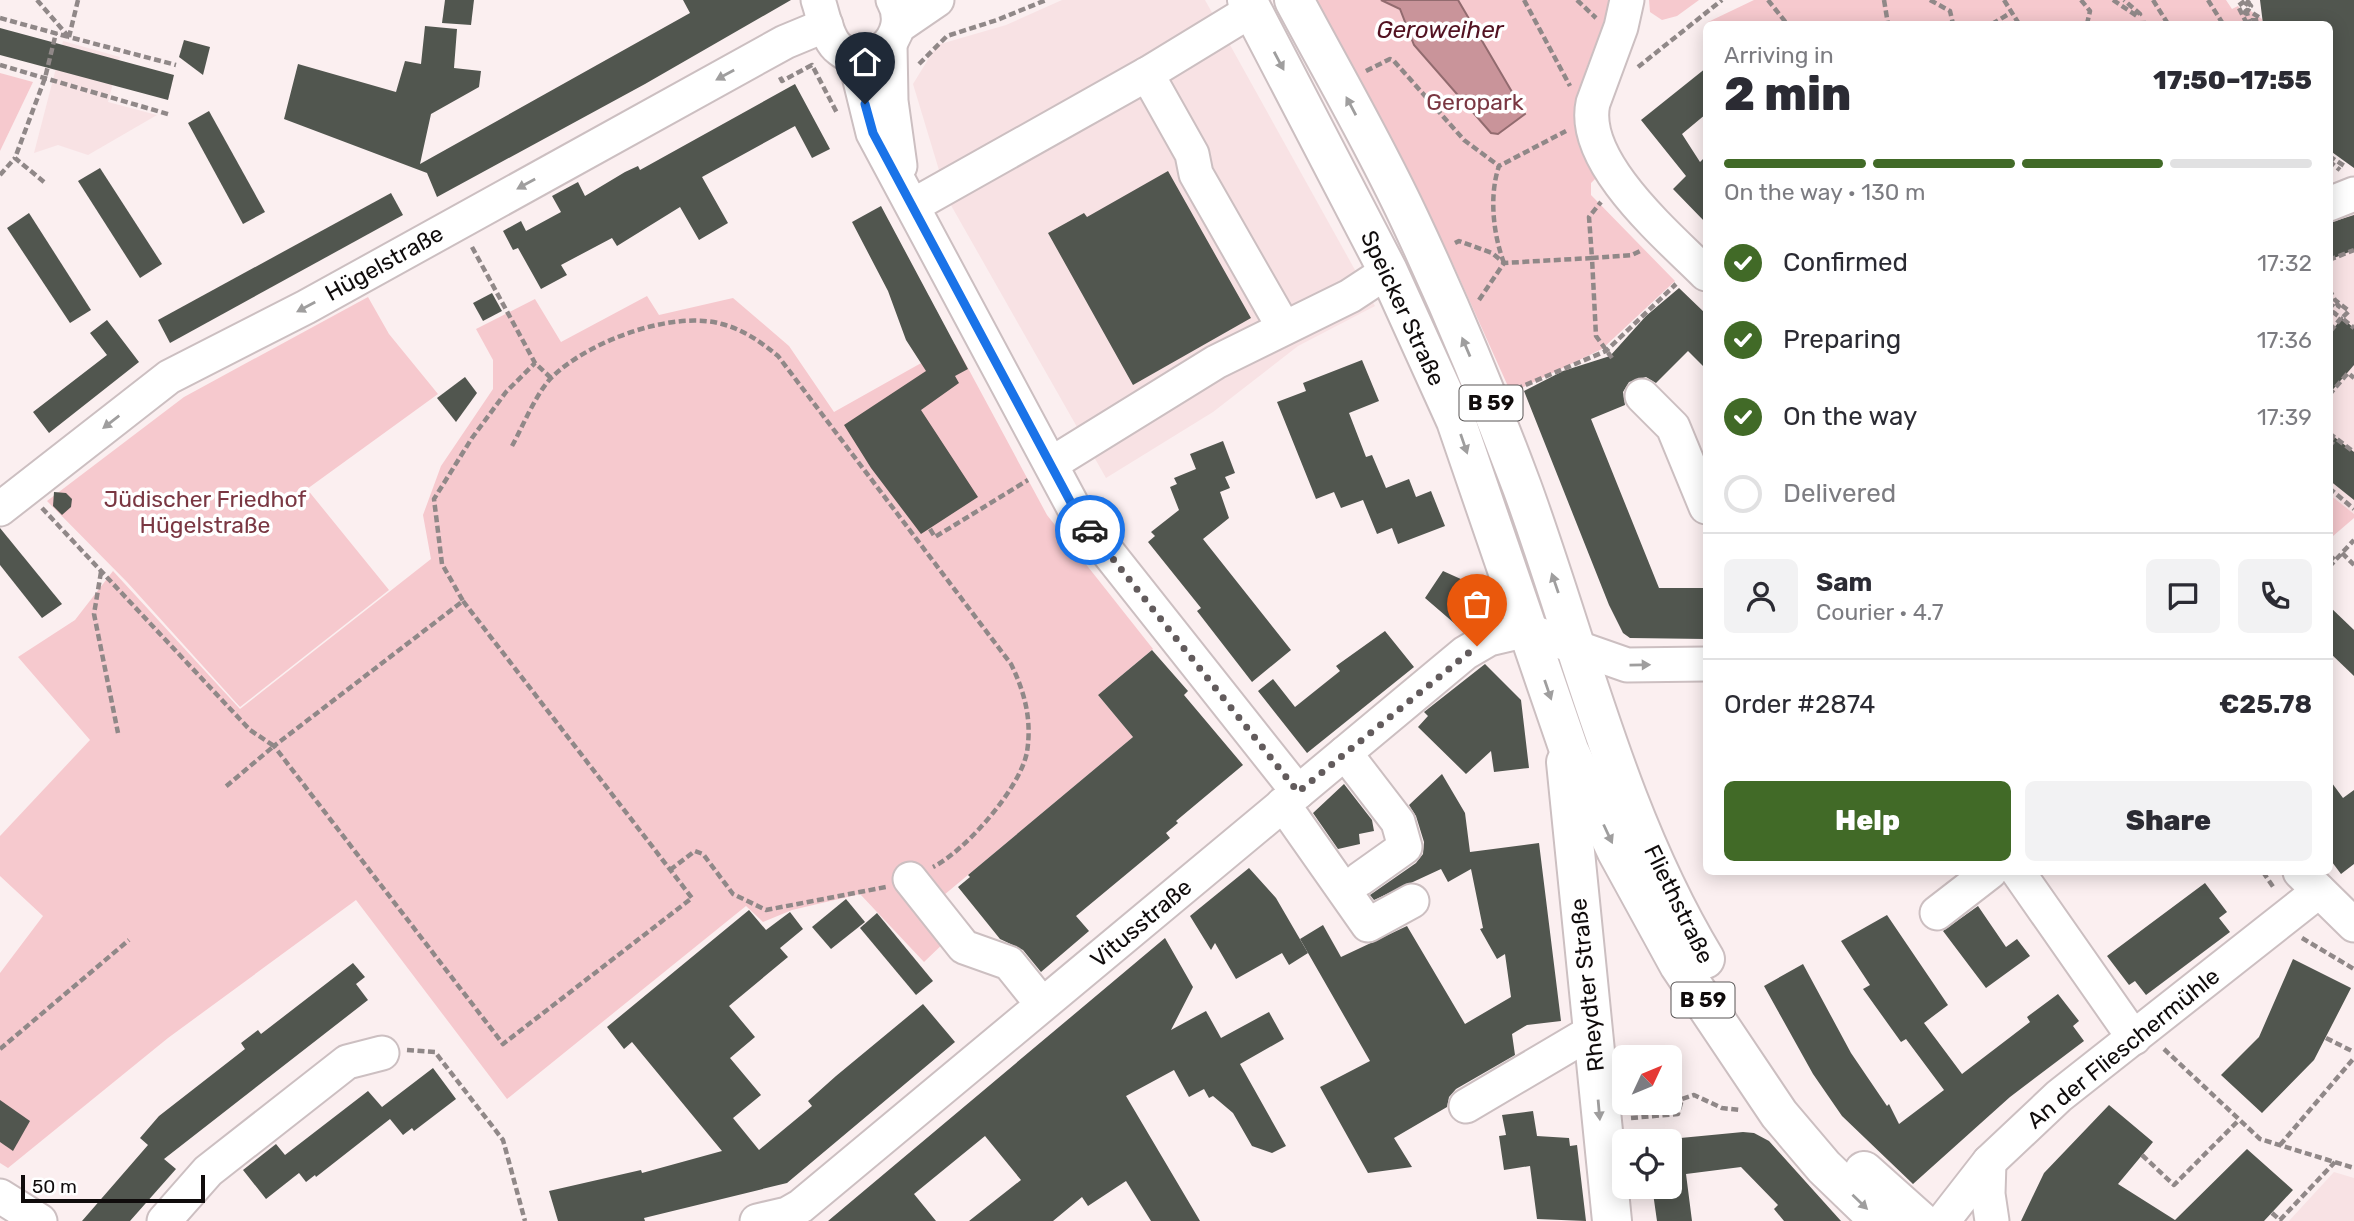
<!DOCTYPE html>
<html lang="en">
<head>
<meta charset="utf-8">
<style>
  :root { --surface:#fff; --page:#f2f2f3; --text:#2b2b33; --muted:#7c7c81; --line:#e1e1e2; --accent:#416a27 }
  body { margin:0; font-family:Rubik,sans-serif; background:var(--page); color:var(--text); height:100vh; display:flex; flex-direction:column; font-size:26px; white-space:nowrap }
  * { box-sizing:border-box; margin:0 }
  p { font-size:23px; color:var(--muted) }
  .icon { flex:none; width:38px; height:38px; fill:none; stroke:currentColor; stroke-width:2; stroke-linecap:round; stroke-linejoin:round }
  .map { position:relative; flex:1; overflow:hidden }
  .drawer { position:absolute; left:1703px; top:21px; width:630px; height:854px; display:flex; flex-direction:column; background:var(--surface); border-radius:10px; box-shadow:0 4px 18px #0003 }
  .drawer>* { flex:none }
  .needle { width:46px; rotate:46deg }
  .controls { position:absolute; left:1612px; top:1045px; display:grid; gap:14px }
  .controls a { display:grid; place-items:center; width:70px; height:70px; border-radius:10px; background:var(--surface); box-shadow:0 4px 18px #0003; font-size:35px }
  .scale { position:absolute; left:21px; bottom:18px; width:184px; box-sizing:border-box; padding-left:7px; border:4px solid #100c0c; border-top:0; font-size:19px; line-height:24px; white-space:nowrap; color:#100c0c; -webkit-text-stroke:5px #fff; paint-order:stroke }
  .pin { position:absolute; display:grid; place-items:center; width:60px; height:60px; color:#fff; margin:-72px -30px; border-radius:50% 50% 50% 0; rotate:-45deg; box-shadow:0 0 7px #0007 }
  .pin .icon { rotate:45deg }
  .courier { position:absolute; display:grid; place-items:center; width:70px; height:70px; margin:-35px; border:5px solid #1a73e8; border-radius:50%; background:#fff; color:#222; box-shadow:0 2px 9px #0007 }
  .summary em { font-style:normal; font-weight:800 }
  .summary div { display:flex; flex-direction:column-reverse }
  .summary { display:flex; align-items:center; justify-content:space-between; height:119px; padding:0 21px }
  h1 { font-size:46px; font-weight:800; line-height:52px }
  .bar { display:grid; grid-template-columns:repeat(4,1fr); gap:10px 7px; align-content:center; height:84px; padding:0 21px }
  .bar i { height:9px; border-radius:5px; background:var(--line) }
  .bar .selected { background:var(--accent) }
  .bar p { grid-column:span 4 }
  .line { display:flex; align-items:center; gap:18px; padding:0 21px; border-top:2px solid var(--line) }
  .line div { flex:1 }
  .round { display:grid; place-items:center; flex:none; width:74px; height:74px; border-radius:10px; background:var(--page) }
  ol { padding:0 21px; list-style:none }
  li { display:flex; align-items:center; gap:21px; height:77px }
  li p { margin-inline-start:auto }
  li .icon { padding:7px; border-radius:50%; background:var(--accent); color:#fff; stroke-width:4 }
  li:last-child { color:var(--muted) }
  li i { width:38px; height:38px; border:4px solid var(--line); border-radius:50% }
  .cta { display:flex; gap:14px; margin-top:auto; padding:14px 21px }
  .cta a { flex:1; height:80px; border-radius:10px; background:var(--accent); color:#fff; font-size:28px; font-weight:800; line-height:80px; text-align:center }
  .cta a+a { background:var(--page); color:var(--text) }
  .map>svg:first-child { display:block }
  .built { fill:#f8e2e4 }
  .green { fill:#f6c9ce }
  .water { fill:#c9949a; stroke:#926b6f; stroke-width:2 }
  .building { fill:#51564f }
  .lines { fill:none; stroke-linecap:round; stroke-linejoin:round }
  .minor-casing { stroke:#ccbfc1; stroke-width:37 }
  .major-casing { stroke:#ccbfc1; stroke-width:42 }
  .path { stroke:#908888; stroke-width:4.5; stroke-dasharray:7 3.5; stroke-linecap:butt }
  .minor { stroke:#fff; stroke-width:33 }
  .major { stroke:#fff; stroke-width:38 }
  .oneway { fill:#9f9e9e }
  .done { stroke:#625b5c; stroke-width:7; stroke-dasharray:0 12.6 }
  .route { stroke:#1a73e8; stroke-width:9 }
  .labels { text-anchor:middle; stroke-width:7; stroke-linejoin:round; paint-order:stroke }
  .shield { fill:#fff; stroke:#585555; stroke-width:2 }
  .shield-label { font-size:21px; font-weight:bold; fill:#100c0c }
  .park-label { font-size:23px; fill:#7a3742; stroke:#fff }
  .street-label { font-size:23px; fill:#100c0c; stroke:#fff }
  .water-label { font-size:24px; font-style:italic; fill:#521221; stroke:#fff }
</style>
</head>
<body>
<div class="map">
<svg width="2354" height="1221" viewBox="0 0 2354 1221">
  <rect width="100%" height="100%" fill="#fbeff0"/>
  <g class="built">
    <path d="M1062 0H1205L1375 306 1298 346 1213 412 1106 478 948 200 913 84 937 45 1006 25Z"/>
    <path d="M63 41 120 57 108 102 157 115 88 155 58 145 34 153Z"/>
    <path d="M2354 207V514L2329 494V218Z"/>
    <path d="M2334 1172 2354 1178V1221H2289Z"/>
  </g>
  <g class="green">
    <path d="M1307 0H1614C1592 58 1552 121 1597 177L1591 183V195L1675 281 1602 349 1511 393 1453 264 1431 236Z"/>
    <path d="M1649 0H1699L1677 16 1662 20 1650 12Z"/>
    <path d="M1754 0H2226L2232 9 2238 6 2243 13 2248 9 2262 19 2263 24 1708 22Z"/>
    <path d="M0 73 33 82 0 151Z"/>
    <path d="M647 296 659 315 733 298 789 346 834 412 955 344 1047 515 1153 649 1098 695 1133 737 944 895 979 936 949 938 924 962 860 894 792 910 763 922 746 906 507 1099 356 900 168 1038 8 1168 0 1163V973L43 916 0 876V836L90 740 18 657 75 620 113 571 240 709 431 559 423 515 441 466 493 389V360L476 329 535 299 561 342Z"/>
    <path d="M368 297 389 334 438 394 307 489 389 590 240 707 127 582 47 501 184 397Z"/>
    <path d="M2329 494 2354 514V518L2333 536 2329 532Z"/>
  </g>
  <path class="water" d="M1381 0H1458L1525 114 1498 134 1491 133 1414 45 1400 9Z"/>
  <g class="building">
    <path d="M445 0H474L471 25 442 23Z"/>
    <path d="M683 0H791L645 84 437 197 427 173 284 119 298 64 396 92 405 61 421 64 425 26 457 29 454 68 481 71 479 87 431 114 420 164 690 13Z"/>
    <path d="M2260 0H2354V168L2329 150V24H2263Z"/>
    <path d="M0 28 174 75 168 100 0 55Z"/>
    <path d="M184 40 210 47 203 75 179 57Z"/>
    <path d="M1706 68V114L1682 134 1700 162 1706 156V223L1673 189 1686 176 1641 120Z"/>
    <path d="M795 84 830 149 812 158 795 126 702 177 728 223 699 240 680 207 617 246 612 238 561 265 567 275 541 289 518 248 513 250 503 231 521 221 526 231 561 212 552 196 578 182 585 196 625 172 638 166 640 170Z"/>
    <path d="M209 111 265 212 243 224 188 123Z"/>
    <path d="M100 168 162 264 140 278 78 181Z"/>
    <path d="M1168 171 1251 318 1133 385 1048 233 1084 213 1087 217Z"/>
    <path d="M391 193 403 215 170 343 158 320Z"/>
    <path d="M881 206 968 369 955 376 959 383 921 410 978 497 921 534 871 468 844 425 926 371 906 340 888 291 852 222Z"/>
    <path d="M29 213 91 310 70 323 7 228Z"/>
    <path d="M2354 215V250L2329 260V223Z"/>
    <path d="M1679 288 1706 314V369L1688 351 1656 383 1646 377 1629 382 1623 392 1625 405 1591 419 1659 588H1706V639L1630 638 1623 633 1609 605 1524 391 1563 371 1610 356 1646 316Z"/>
    <path d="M492 293 502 311 483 321 473 303Z"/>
    <path d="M2342 318 2354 328V365L2329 394V334Z"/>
    <path d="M107 320 139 362 49 433 33 412 107 355 90 333Z"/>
    <path d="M1362 360 1379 401 1349 413 1366 457 1372 455 1386 488 1409 479 1416 497 1431 491 1445 526 1398 544 1392 528 1377 534 1363 500 1341 508 1334 492 1316 499 1277 402 1306 391 1303 383Z"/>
    <path d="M465 377 477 393 456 422 437 398Z"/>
    <path d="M2329 433 2354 452V500L2329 480Z"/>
    <path d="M1223 441 1235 473 1225 477 1230 488 1220 492 1229 518 1203 539 1291 650 1252 682 1197 611 1201 608 1148 542 1155 536 1151 532 1179 510 1170 487 1177 484 1174 478 1196 469 1190 454Z"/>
    <path d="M54 492 66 493 72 499 71 507 62 515 53 506Z"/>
    <path d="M0 528 62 604 42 618 0 565Z"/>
    <path d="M1443 571 1463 580 1460 587 1482 603 1461 629 1425 598Z"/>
    <path d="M2329 606 2354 630V676L2329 652Z"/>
    <path d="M1385 631 1414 667 1307 753 1258 691 1273 679 1295 707 1340 671 1336 666Z"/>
    <path d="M1152 650 1188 691 1184 695 1243 765 1176 821 1178 823 1166 833 1170 838 1076 916 1089 931 1041 972 1023 950 1000 939 958 887 970 877 968 875 1133 737 1098 695Z"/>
    <path d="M1485 664 1521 700 1529 768 1494 772 1491 751 1466 774 1418 727 1428 716 1424 712Z"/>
    <path d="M1442 774 1465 813 1470 852 1539 843 1561 1021 1527 1025 1512 1034 1515 1055 1456 1089 1449 1097 1447 1107 1394 1138 1412 1167 1368 1173 1320 1087 1370 1061 1300 939 1323 925 1341 957 1407 926 1465 1024 1511 997 1505 954 1497 959 1480 929 1483 928 1471 869 1448 882 1441 869 1374 900 1370 895 1416 863 1423 854 1424 842 1416 816 1409 805Z"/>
    <path d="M2329 779 2343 798 2354 790V864L2341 874 2329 858Z"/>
    <path d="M1344 784 1372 820 1374 831 1359 834 1360 844 1338 849 1313 813Z"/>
    <path d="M1249 868 1276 898 1308 953 1289 965 1282 953 1236 979 1215 943 1211 950 1190 916Z"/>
    <path d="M2205 883 2227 912 2219 918 2230 932 2146 995 2135 981 2129 985 2107 956Z"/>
    <path d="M846 899 865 922 831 949 812 927Z"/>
    <path d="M1978 906 2006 947 2017 939 2030 956 1986 988 1943 931Z"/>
    <path d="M749 910 766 930 790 912 803 929 780 948 788 957 729 1006 755 1037 730 1058 761 1095 733 1118 759 1150 812 1106 808 1101 836 1076 923 1004 955 1042 787 1183 644 1218 645 1221H558L549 1191 641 1170 642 1173 722 1151 632 1042 624 1049 607 1027Z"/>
    <path d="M877 913 933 981 916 995 860 928Z"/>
    <path d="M1887 915 1948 1005 1924 1023 1962 1074 2030 1022 2027 1017 2058 994 2079 1021 2073 1026 2084 1041 2010 1097 1913 1184 1842 1116 1813 1074 1764 986 1803 964 1851 1053 1887 1106 1889 1104 1899 1124 1944 1090 1906 1039 1901 1042 1863 989 1870 985 1841 941Z"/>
    <path d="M1165 938 1193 987 1171 1030 1206 1011 1221 1038 1269 1012 1284 1039 1240 1064 1286 1146 1272 1153 1252 1146 1233 1113 1213 1096 1209 1098 1204 1089 1189 1097 1174 1070 1126 1096 1200 1221H1151L1126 1181 1088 1206 1082 1197 1053 1221H969L1021 1180 985 1136 914 1194 936 1221H828Z"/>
    <path d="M2293 959 2351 988 2314 1060 2262 1113 2221 1075 2259 1037Z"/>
    <path d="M353 963 365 977 356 984 368 1000 164 1159 176 1169 130 1221H82L148 1145 140 1138 159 1116 245 1049 241 1043 258 1030 261 1034Z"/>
    <path d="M433 1068 456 1099 414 1131 412 1128 403 1135 390 1119 316 1177 315 1175 306 1182 299 1173 266 1199 243 1170 276 1144 285 1155 368 1091 382 1107Z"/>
    <path d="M0 1100 30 1121 13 1151 0 1142Z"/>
    <path d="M2109 1105 2153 1142 2118 1184 2175 1220 2247 1149 2293 1190 2264 1221H2021L2044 1173Z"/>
    <path d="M1533 1111 1537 1136 1569 1138 1570 1146 1577 1145 1586 1221 1537 1219 1530 1166 1504 1170 1499 1136 1506 1135 1502 1115Z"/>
    <path d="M1743 1132 1754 1133 1769 1141 1841 1221H1784L1774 1209 1778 1205 1741 1167 1686 1174 1692 1221H1657L1652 1186H1670V1139Z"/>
  </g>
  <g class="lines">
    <defs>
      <g id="minor">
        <path d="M818 0C823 14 826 36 837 47 868 76 914 36 893 0"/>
        <path d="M1627 0 1621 27 1593 103C1580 162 1667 235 1706 274"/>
        <path d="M899 26 937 0"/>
        <path d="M890 45 891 101 900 166"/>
        <path d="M858 56 859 76 873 133 1076 512 1298 792"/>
        <path d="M1147 74 1192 154 1196 174 1284 328"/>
        <path d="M2329 204 2354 194"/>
        <path d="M914 205 1147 74 1252 10"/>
        <path d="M1642 396 1673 427 1706 507"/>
        <path d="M1051 464 1216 362 1350 296 1388 271"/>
        <path d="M0 509 169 377 306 307 785 42 826 25"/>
        <path d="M1345 753 1398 822 1405 847 1360 879"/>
        <path d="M1283 804 1368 925 1412 901"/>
        <path d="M2018 872 2134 1038"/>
        <path d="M2300 872 2354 925"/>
        <path d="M910 879 964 947 1009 963 1042 1004"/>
        <path d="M1937 913 1990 872"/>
        <path d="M1466 1106 1593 1031"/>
        <path d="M1989 1162 1988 1194 1992 1221"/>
        <path d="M0 1196 40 1221"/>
        <path d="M164 1221 208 1171 347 1062 382 1053"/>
        <path d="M757 1221 787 1214 801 1206 1465 653 1489 639 1527 630 1627 665 1706 664"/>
        <path d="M1943 1221 1989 1162 2059 1096 2319 891"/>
      </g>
      <g id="major">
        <path d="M1247 0 1388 271 1456 421 1569 750 1616 850 1679 965 1779 1114 1824 1167 1880 1221"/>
        <path d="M1294 0C1333 73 1375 145 1410 220 1451 307 1488 396 1522 487 1579 643 1618 815 1705 959"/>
        <path d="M1566 762 1612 1221"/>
        <path d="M1864 1171 1920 1221"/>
      </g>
    </defs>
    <use href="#minor" class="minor-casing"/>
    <use href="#major" class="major-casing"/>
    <g class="path">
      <path d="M37 0 68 36"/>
      <path d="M78 0 69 37 176 65"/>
      <path d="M1524 0 1570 86"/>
      <path d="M1577 0 1596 18"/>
      <path d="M1768 0 1787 24"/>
      <path d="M1884 0 1888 24"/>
      <path d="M1930 0 1950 11 1953 24"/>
      <path d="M2004 0 2019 24"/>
      <path d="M2081 0 2090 11 2087 24"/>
      <path d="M2113 0 2137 16 2140 14 2124 0"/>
      <path d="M2153 0 2168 24"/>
      <path d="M2208 0 2223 24"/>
      <path d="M2249 0 2245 6 2250 24"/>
      <path d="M2243 14 2251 6 2246 0 2238 6 2246 22 2260 18 2248 10 2243 14"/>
      <path d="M0 18 69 37"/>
      <path d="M1992 24 2012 12"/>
      <path d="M2097 24 2148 23"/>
      <path d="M919 64 947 36 997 20 1046 0"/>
      <path d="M0 65 171 115"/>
      <path d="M1638 67 1722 0"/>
      <path d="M1366 71 1390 59 1394 61 1464 140 1499 166"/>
      <path d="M780 77 782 81 812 65 837 113"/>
      <path d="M2329 156 2346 167"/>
      <path d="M2329 161 2340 170"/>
      <path d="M0 175 15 158"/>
      <path d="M44 182 15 158 45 78 56 33"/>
      <path d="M1455 243 1459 241 1492 253 1503 262"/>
      <path d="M472 247 535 363 551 378"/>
      <path d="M2329 260 2354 250"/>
      <path d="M1504 263C1493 234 1489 195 1499 166L1566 131"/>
      <path d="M2329 289 2335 300 2349 311 2342 318 2354 328"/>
      <path d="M1479 300 1504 263 1592 258 1589 217 1601 202"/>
      <path d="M2329 309 2335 302 2339 306 2334 313 2341 318 2329 333"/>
      <path d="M1612 358 1596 336 1592 258 1632 255 1642 250"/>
      <path d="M1516 389 1606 351 1676 284"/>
      <path d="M2329 395 2348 373 2354 378"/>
      <path d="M2329 433 2354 452"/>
      <path d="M512 446C523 426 537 391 553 376 590 341 672 310 722 324 744 330 761 342 778 356L1011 664C1025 693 1032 720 1027 752 1020 789 965 851 933 867"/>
      <path d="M2329 447 2335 439 2333 438"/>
      <path d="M2329 488 2354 509"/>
      <path d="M42 508 250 730 274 746 224 788"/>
      <path d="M930 529 935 537 1028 480"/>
      <path d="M2342 553 2354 565"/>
      <path d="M2329 555 2335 560"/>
      <path d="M2329 567 2354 540"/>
      <path d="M101 572 94 614 118 733"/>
      <path d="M463 601 692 898 503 1044 274 746 463 601 442 564 434 499 472 438 506 392 535 363"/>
      <path d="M670 870 695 851 703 854 733 894 766 910 886 887"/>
      <path d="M2263 872 2274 888"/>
      <path d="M2302 938 2354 969"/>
      <path d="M2326 1038 2354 1052"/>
      <path d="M0 1049 129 940"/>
      <path d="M2164 1049 2260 1139 2354 1168"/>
      <path d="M407 1050 435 1052 503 1140 525 1221"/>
      <path d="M1631 1118 1678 1114 1682 1099 1694 1095 1722 1108 1740 1110"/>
      <path d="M2280 1145 2354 1058"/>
      <path d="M2142 1155 2174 1185 2239 1120"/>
      <path d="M2272 1213 2280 1220 2335 1162"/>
    </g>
    <use href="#minor" class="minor"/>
    <use href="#major" class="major"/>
  </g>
  <defs><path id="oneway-solid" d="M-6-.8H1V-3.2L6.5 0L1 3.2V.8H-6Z" transform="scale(1.75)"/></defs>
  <g class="oneway">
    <use href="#oneway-solid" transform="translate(1279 61) rotate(62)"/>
    <use href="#oneway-solid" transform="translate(725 75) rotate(151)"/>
    <use href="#oneway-solid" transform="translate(1351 106) rotate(-118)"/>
    <use href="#oneway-solid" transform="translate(526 184) rotate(151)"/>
    <use href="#oneway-solid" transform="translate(306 307) rotate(152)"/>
    <use href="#oneway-solid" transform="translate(1466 347) rotate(-113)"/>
    <use href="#oneway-solid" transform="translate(111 422) rotate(142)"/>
    <use href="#oneway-solid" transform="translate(1464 444) rotate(71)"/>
    <use href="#oneway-solid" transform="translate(1555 583) rotate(-109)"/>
    <use href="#oneway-solid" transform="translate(1640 665) rotate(-1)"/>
    <use href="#oneway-solid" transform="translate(1548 690) rotate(71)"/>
    <use href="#oneway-solid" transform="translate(1608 834) rotate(65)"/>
    <use href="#oneway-solid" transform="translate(1599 1110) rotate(85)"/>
    <use href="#oneway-solid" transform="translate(1860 1202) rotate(44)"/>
  </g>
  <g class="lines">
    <path class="done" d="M1090 530 1298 792 1477 646"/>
    <path class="route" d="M865 104 873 133 1076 512 1090 530"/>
  </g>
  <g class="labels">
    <g class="shield">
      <rect x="1459.5" y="385.5" width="63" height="35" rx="5"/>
      <rect x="1671.5" y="982.5" width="63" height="35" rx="5"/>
    </g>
    <g class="shield-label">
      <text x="1491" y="410">B 59</text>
      <text x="1703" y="1007">B 59</text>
    </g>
    <g class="park-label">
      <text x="1475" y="110">Geropark</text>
      <text x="205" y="507">Jüdischer Friedhof<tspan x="205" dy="26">Hügelstraße</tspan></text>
    </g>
    <g class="street-label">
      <text transform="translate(384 263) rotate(-29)" y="8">Hügelstraße</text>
      <text transform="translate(1403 308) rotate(65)" y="8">Speicker Straße</text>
      <text transform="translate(1679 904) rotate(64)" y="8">Fliethstraße</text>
      <text transform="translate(1141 923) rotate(-40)" y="8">Vitusstraße</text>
      <text transform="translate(1587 985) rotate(-96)" y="8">Rheydter Straße</text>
      <text transform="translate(2123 1048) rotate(-39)" y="8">An der Flieschermühle</text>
    </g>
    <g class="water-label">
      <text x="1440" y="38">Geroweiher</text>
    </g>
  </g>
</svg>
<div class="controls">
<a><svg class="needle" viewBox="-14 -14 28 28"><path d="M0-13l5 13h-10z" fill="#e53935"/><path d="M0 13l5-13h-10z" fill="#7c7c81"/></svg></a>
<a><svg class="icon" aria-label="locate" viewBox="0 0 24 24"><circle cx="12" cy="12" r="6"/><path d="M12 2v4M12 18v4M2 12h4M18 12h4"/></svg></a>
</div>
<div class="scale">50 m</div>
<div class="pin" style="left:1477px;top:646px;background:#ea580c"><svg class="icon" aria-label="bag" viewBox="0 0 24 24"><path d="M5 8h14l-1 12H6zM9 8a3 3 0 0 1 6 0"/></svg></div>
<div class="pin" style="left:865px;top:104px;background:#1f2937"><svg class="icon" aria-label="home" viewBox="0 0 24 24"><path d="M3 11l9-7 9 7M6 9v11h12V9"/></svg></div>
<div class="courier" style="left:1090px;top:530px"><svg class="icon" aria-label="car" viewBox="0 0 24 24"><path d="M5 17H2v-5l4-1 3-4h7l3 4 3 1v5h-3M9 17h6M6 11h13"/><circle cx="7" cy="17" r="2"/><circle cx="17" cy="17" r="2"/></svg></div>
<section class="drawer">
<div class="summary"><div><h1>2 min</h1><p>Arriving in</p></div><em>17:50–17:55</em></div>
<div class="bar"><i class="selected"></i><i class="selected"></i><i class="selected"></i><i></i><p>On the way · 130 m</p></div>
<ol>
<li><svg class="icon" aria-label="check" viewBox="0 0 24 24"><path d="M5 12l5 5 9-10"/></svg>Confirmed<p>17:32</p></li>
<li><svg class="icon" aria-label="check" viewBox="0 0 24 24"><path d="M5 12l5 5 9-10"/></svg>Preparing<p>17:36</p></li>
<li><svg class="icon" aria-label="check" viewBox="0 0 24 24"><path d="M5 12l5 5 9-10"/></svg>On the way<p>17:39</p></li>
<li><i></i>Delivered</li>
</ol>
<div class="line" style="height:126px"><a class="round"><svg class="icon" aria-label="person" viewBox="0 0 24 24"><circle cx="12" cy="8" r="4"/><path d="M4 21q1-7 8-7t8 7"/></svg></a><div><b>Sam</b><p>Courier · 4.7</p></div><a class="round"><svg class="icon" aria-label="chat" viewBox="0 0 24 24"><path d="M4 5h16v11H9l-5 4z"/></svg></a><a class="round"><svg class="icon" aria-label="phone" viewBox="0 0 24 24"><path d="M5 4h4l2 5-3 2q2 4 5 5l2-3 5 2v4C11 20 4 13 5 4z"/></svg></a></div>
<div class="line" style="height:91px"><div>Order #2874</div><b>€25.78</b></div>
<div class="cta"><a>Help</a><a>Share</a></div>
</section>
</div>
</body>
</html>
